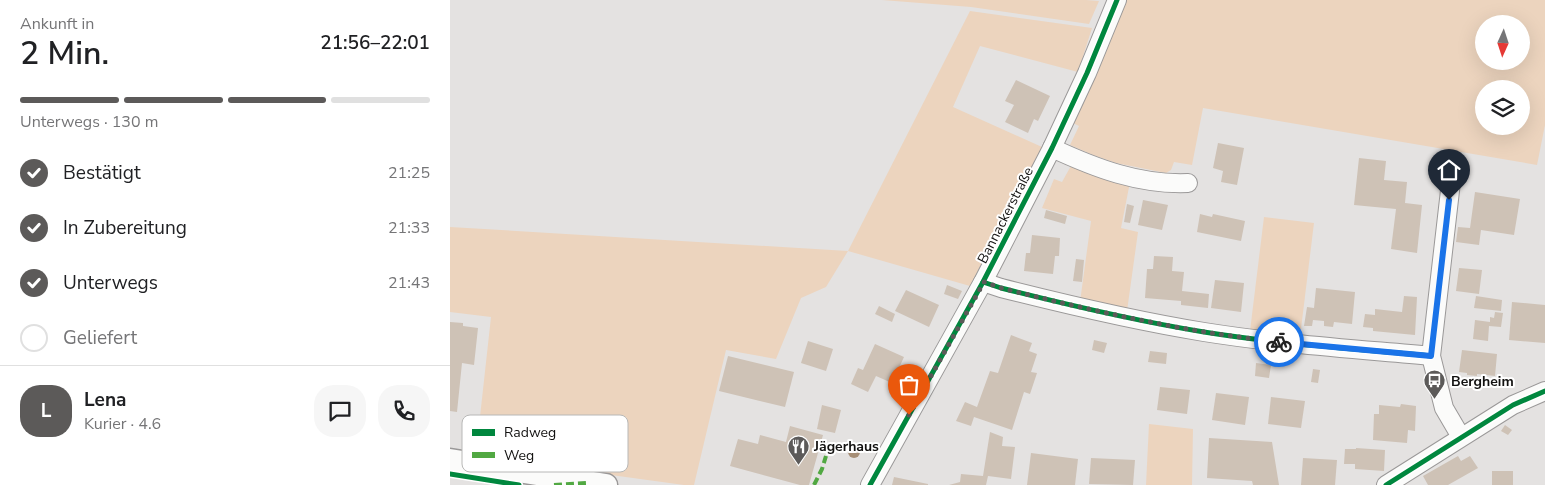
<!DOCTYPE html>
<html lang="de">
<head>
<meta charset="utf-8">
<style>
  :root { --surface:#fff; --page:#f6f6f6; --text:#202124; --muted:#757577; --line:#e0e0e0; --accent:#5c5a59 }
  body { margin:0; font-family:"Nunito Sans",sans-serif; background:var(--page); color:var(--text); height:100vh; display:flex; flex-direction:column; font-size:19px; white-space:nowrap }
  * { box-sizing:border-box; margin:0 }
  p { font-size:16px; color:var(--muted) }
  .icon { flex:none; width:28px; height:28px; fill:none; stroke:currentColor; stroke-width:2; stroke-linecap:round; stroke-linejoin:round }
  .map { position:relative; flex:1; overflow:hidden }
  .details { display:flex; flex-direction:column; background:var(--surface); width:450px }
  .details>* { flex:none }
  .needle { width:32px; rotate:183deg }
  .buttons { position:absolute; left:1025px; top:15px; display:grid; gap:10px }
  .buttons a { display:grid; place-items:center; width:55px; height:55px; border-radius:50%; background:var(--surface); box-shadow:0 5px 20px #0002; font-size:25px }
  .pin { position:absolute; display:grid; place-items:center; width:42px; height:42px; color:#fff; margin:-51px -21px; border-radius:50% 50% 50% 0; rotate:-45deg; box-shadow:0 0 5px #0007 }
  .pin .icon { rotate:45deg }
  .courier { position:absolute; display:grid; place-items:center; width:50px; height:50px; margin:-25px; border:4px solid #1a73e8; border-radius:50%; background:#fff; color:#222; box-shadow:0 1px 6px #0007 }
  .headline em { font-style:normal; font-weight:600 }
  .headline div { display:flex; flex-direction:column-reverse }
  .headline { display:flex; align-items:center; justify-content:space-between; height:85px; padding:0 20px }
  h1 { font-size:32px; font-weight:600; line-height:38px }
  .bar { display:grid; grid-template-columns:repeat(4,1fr); gap:8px 5px; align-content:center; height:60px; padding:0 20px }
  .bar i { height:6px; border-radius:4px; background:var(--line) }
  .bar .selected { background:var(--accent) }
  .bar p { grid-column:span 4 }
  .line { display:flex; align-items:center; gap:12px; padding:0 20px; border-top:1px solid var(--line) }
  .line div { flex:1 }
  .round { display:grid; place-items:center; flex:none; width:52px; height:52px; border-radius:20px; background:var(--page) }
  ol { padding:0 20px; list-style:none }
  li { display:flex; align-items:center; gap:15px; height:55px }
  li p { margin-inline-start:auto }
  li .icon { padding:5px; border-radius:50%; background:var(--accent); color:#fff; stroke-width:4 }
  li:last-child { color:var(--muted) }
  li i { width:28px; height:28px; border:2px solid var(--line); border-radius:50% }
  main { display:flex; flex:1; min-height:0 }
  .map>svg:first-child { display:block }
  .green { fill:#ecd4be; fill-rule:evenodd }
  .building { fill:#cec2b6 }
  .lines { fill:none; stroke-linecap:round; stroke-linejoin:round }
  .minor-casing { stroke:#9a9898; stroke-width:20 }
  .tertiary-casing { stroke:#9a9898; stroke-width:25 }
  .minor { stroke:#fbfbfa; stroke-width:18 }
  .tertiary { stroke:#fbfbfa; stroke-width:22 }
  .quiet { stroke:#51a842; stroke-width:4; stroke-dasharray:8 4; stroke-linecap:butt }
  .cycleway-casing { stroke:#fff; stroke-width:8 }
  .cycleway { stroke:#00873e; stroke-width:5 }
  .tree { fill:#a68e76 }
  .done { stroke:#5c5a59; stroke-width:5; stroke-dasharray:0 9 }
  .route { stroke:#1a73e8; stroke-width:6 }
  .labels { text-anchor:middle; stroke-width:4; stroke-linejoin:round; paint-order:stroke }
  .street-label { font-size:14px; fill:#121110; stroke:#fff }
  .poi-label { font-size:14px; font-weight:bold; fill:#121110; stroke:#fff; text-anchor:start }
  .key { fill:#fff; stroke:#b8b8b7; stroke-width:1 }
  .key-label { font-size:14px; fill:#121110 }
</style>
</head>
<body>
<main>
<section class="details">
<div class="headline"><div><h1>2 Min.</h1><p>Ankunft in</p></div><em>21:56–22:01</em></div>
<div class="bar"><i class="selected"></i><i class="selected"></i><i class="selected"></i><i></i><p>Unterwegs · 130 m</p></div>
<ol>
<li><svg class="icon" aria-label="check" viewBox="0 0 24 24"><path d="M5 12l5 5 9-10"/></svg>Bestätigt<p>21:25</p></li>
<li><svg class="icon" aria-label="check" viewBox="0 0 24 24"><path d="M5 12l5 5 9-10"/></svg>In Zubereitung<p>21:33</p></li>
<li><svg class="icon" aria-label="check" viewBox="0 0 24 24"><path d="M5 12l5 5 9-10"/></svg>Unterwegs<p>21:43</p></li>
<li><i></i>Geliefert</li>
</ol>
<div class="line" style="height:90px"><b class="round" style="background:var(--accent);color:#fff">L</b><div><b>Lena</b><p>Kurier · 4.6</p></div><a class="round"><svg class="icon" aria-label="chat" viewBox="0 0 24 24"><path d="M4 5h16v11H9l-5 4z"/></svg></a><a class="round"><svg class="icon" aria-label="phone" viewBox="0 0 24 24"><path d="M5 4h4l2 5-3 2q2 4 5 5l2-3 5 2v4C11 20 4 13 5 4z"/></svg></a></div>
</section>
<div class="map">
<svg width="1095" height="485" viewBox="0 0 1095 485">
  <rect width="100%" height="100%" fill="#e4e2e1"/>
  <g class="green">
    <path d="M432 0H636L649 1 639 24 521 7Z"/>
    <path d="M672 0H1095V125L1087 165 753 108 742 165 724 162 721 170 716 173 666 163 643 155 620 145 629 126 619 121ZM1034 24H1071V61H1034ZM1034 89H1071V126H1034Z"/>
    <path d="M520 11 642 28 628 72 530 46 503 107 592 147 520 286 398 251 376 287 351 298 326 359 276 350 244 485H234L139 472 26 453 41 317 0 312V227L398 251Z"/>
    <path d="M622 164 680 182 671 228 688 232 677 311 630 302 641 221 592 208 604 179 612 182Z"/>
    <path d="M814 217 864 223 850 337 800 331Z"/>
    <path d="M699 424 743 429 742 485H696Z"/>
  </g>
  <g class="building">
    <path d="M566 80 600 96 588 121 584 119 578 133 555 122 564 105 555 101Z"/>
    <path d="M768 143 794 148 787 185 771 182 773 171 763 168Z"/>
    <path d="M909 158 936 161 934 180 957 182 955 203 972 205 967 253 941 249 946 209 904 205Z"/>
    <path d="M1025 192 1070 199 1064 235 1031 230 1029 245 1006 242 1008 227 1020 228Z"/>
    <path d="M693 200 718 205 712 230 688 225Z"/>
    <path d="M677 204 684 206 680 223 674 222Z"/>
    <path d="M596 210 617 216 615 224 594 218Z"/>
    <path d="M750 214 762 217 763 214 795 221 791 241 747 232Z"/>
    <path d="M582 235 610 238 609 256H605L603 274 574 271 576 253H580Z"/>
    <path d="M704 256 723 257 722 271 734 272 732 291 759 294 758 308 731 305V301L695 298 697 269H703Z"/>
    <path d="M626 259 634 260 632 282 623 281Z"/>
    <path d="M1009 268 1032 270 1029 294 1006 291Z"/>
    <path d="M765 280 794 283 791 312 761 308Z"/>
    <path d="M497 285 512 291 508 299 494 294Z"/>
    <path d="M866 288 905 292 902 324 884 322 883 327 874 326V321L863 320 862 326H854L857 307 864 308Z"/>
    <path d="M456 290 489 305 479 327 445 311Z"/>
    <path d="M954 296 967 297 965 335 923 331V328L913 327 915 314 925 315V309L952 312Z"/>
    <path d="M1026 296 1052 300 1051 311 1024 308Z"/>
    <path d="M1062 302 1095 305V343L1059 340Z"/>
    <path d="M429 306 445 314 442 322 425 314Z"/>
    <path d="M1045 312 1053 313 1051 327 1039 326 1038 341 1023 339 1025 320 1040 322V317L1044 318Z"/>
    <path d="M0 322 13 323V326L28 328 24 365 12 363 7 412 0 411Z"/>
    <path d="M561 335 582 343 579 351 587 354 581 372 587 373 580 394 574 392 562 430 524 417 521 426 506 421 515 402 527 407 540 371 548 373Z"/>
    <path d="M644 340 657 343 654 353 642 350Z"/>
    <path d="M358 341 383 349 376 371 351 363Z"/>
    <path d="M425 344 454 357 442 383 426 376 418 392 401 384 408 368 413 370Z"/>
    <path d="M1012 350 1047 354 1045 376 1027 374V376L1017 375V373L1009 372Z"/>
    <path d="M700 351 717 353 716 364 698 362Z"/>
    <path d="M278 356 344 372 335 407 269 391Z"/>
    <path d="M806 363 821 365 819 378 805 376Z"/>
    <path d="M863 369 870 370 868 383 861 382Z"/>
    <path d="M710 387 740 390 737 414 707 410Z"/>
    <path d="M766 393 799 397 795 425 762 420Z"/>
    <path d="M821 397 855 401 851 428 818 424Z"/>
    <path d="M951 404 966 406 965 431 958 430 957 443 923 440 924 414H929V405L950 407Z"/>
    <path d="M372 405 391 410 385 433 367 429Z"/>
    <path d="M1055 425 1062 430 1058 435 1051 431Z"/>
    <path d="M340 426 373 435 359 485H350L280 466 288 439 308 444 310 435 336 442Z"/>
    <path d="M540 432 553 437 552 446 565 447 561 479 538 476 536 485H499L510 482 511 474 533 476Z"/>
    <path d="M759 438 822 442 829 485H803L802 481 757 478Z"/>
    <path d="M906 448 935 450 934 471 905 469V464H894L895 449H906Z"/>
    <path d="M581 453 628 459 625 485H577Z"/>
    <path d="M1008 456 1011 461 1020 456 1028 468 998 485H978L973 476Z"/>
    <path d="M641 458 685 460 683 485 639 484Z"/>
    <path d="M853 458 887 460 885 485H851Z"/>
    <rect x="1042" y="471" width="21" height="14"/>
    <path d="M444 477 478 484V485H442Z"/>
  </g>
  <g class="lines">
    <defs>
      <g id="minor">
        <path d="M602 148C645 168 689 185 738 183"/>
        <path d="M994 164 1001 182 981 356 994 408 1011 437"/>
        <path d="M533 282 551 288C618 305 686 321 754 332 829 344 905 349 981 356"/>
        <path d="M420 485 533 282 602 148 637 73 667 0"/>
        <path d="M936 485 1063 405 1095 391"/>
      </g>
      <path id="tertiary" d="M0 460 156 485"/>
    </defs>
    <use href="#minor" class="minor-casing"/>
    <use href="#tertiary" class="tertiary-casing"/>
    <use href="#minor" class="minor"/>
    <use href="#tertiary" class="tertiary"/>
    <g class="quiet">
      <path d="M104 485 138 483"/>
      <path d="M364 485 372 469 376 456"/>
    </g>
    <defs>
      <g id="cycleway">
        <path d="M533 282 551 288C618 305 686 321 754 332 829 344 905 349 981 356"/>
        <path d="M0 474 69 485"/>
        <path d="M420 485 533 282 602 148 637 73 667 0"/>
        <path d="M936 485 1063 405 1095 391"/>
      </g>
    </defs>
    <use href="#cycleway" class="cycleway-casing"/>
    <use href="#cycleway" class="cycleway"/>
  </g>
  <circle class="tree" cx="404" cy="452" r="6"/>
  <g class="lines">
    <path class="done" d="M459 415 534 282 551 288C643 311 735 332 829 342"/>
    <path class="route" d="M829 342 981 356 999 200"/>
  </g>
  <defs>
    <symbol id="bus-pin" viewBox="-11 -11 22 30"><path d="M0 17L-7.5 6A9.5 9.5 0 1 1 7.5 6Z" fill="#5c5a59" stroke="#fff"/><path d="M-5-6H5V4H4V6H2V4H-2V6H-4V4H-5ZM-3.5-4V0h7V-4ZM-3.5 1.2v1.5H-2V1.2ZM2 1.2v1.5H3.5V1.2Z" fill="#fff"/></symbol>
    <symbol id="restaurant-pin" viewBox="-11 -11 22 30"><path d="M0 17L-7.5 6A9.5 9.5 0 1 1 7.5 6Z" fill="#5c5a59" stroke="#fff"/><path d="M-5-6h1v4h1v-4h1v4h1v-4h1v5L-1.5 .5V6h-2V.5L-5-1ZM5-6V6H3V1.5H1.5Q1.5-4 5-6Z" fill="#fff"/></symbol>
  </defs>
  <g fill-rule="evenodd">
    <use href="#bus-pin" x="972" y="368" width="25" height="34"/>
    <use href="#restaurant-pin" x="336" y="434" width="25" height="34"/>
  </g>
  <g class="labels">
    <g class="street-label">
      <text transform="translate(555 215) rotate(-63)" y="5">Bannackerstraße</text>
    </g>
    <g class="poi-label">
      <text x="1001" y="386">Bergheim</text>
      <text x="364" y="451">Jägerhaus</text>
    </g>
  </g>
  <rect x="12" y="415" width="166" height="57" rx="8" class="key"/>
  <rect x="22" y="429" width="23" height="7" fill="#00873e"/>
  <rect x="22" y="452" width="23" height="6" fill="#51a842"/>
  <g class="key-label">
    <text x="54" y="437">Radweg</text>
    <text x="54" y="460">Weg</text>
  </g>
</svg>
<div class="buttons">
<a><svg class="needle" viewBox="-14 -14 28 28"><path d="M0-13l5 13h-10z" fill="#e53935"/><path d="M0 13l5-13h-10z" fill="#757577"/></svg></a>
<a><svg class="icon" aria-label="layers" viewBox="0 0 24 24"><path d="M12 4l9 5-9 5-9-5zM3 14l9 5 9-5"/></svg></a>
</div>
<div class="pin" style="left:459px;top:415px;background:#ea580c"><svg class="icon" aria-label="bag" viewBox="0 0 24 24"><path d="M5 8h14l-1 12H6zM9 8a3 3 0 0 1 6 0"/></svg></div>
<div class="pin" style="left:999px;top:200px;background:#1f2937"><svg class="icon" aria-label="home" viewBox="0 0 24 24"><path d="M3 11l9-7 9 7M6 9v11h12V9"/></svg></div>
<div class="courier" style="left:829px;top:342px"><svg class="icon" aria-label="bike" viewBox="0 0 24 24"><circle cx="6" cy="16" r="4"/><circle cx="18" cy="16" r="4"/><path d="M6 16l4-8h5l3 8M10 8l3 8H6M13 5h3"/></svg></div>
</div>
</main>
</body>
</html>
